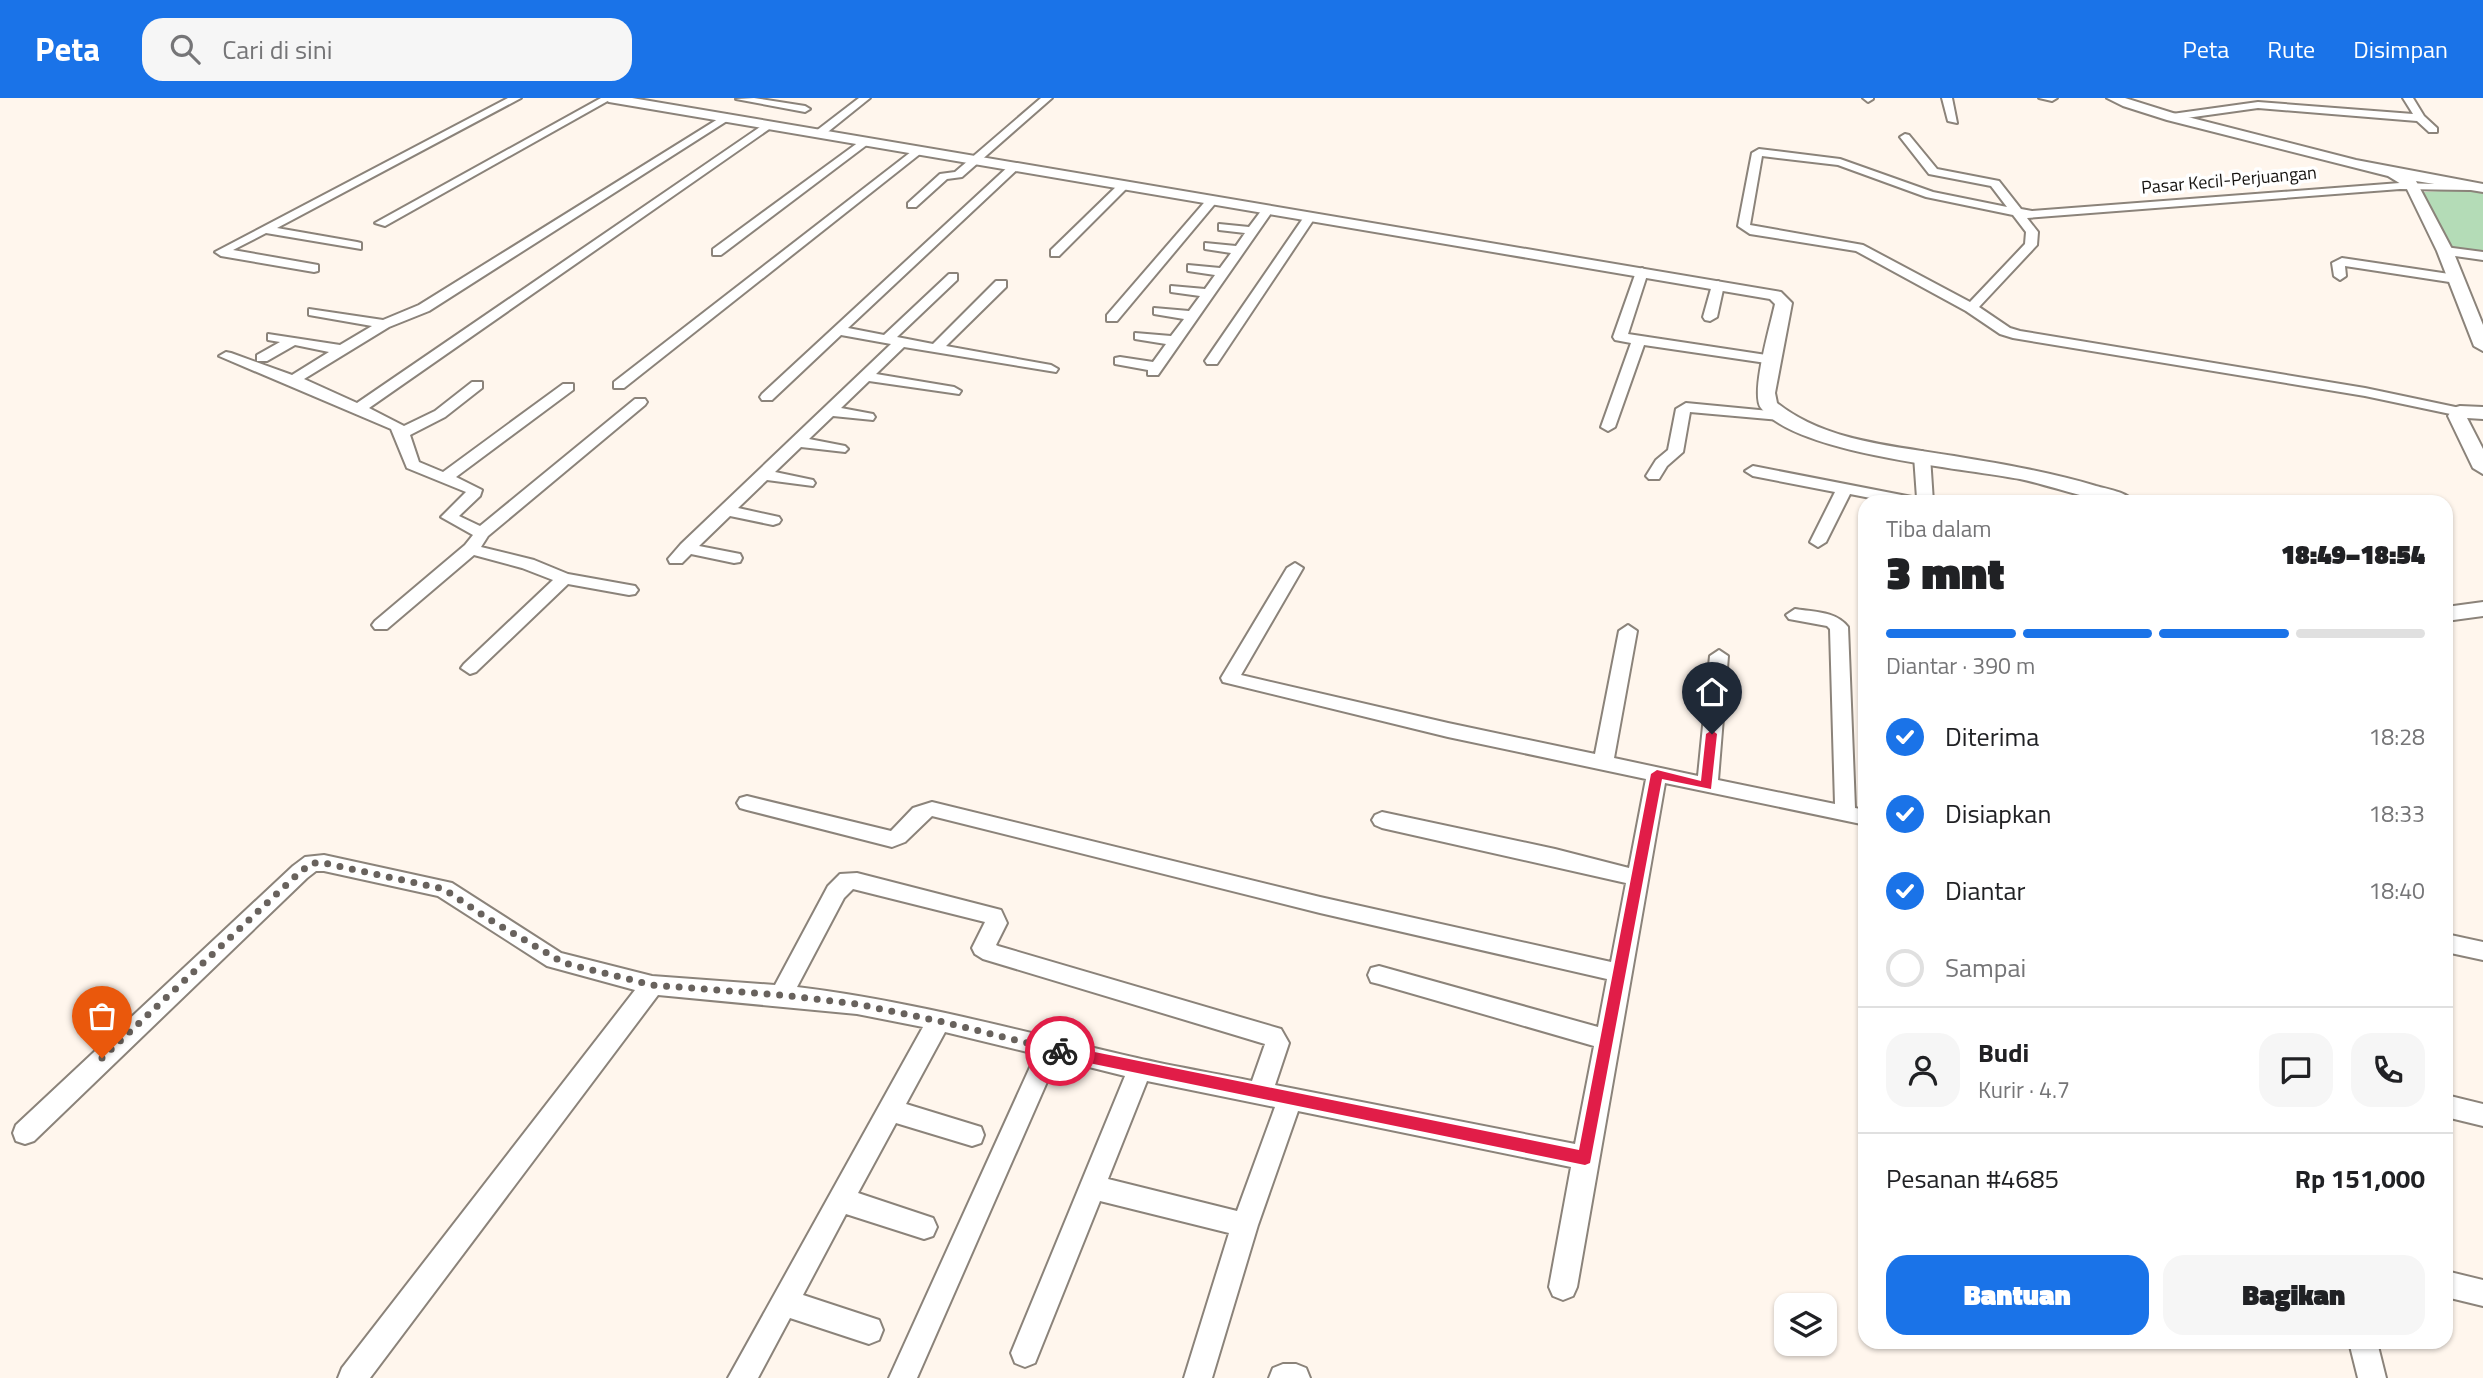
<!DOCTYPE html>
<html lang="id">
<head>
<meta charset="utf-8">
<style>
  :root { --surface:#fff; --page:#f6f6f6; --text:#202124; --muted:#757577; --line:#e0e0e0; --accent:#1a73e8 }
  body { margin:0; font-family:"Titillium Web",sans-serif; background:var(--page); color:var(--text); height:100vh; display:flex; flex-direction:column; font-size:26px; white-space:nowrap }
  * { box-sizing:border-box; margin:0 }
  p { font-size:23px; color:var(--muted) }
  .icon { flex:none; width:38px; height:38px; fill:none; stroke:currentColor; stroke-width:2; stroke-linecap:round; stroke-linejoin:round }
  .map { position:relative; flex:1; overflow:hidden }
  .details { position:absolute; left:1858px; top:397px; width:595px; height:854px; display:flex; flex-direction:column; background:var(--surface); border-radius:21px; box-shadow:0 2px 5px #0004 }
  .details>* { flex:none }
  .buttons { position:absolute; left:1774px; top:1195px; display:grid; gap:14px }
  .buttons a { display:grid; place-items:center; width:63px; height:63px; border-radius:14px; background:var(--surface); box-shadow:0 2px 5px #0004; font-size:35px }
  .pin { position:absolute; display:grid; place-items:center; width:60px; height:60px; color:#fff; margin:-72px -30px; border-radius:50% 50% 50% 0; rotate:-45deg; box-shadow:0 0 7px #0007 }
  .pin .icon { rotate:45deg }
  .courier { position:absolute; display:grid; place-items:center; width:70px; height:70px; margin:-35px; border:5px solid #e11d48; border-radius:50%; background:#fff; color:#222; box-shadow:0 2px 9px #0007 }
  .overview em { font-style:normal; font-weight:800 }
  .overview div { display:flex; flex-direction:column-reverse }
  .overview { display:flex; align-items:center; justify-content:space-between; height:119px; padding:0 28px }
  h1 { font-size:46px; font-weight:800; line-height:52px }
  .bar { display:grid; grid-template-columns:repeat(4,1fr); gap:10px 7px; align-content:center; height:84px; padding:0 28px }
  .bar i { height:9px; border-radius:5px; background:var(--line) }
  .bar .selected { background:var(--accent) }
  .bar p { grid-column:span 4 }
  .line { display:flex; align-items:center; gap:18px; padding:0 28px; border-top:2px solid var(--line) }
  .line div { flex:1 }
  .round { display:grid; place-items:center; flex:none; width:74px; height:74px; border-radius:21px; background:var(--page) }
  ol { padding:0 28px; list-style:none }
  li { display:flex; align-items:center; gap:21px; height:77px }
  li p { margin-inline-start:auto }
  li .icon { padding:7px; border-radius:50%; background:var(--accent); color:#fff; stroke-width:4 }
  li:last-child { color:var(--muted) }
  li i { width:38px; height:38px; border:4px solid var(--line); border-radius:50% }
  .cta { display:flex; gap:14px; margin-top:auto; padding:14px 28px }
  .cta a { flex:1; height:80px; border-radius:21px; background:var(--accent); color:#fff; font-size:28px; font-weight:800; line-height:80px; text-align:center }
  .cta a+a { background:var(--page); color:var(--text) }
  header { display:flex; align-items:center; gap:42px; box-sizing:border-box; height:98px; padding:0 35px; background:var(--accent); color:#fff }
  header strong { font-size:33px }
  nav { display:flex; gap:38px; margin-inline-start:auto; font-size:24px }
  .search { width:490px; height:63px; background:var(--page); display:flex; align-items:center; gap:18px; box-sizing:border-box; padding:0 24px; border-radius:21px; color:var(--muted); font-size:26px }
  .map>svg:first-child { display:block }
  .green { fill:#b4dcb7 }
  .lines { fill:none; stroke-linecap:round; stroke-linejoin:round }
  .minor-casing { stroke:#8b837a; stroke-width:4 }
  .tertiary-casing { stroke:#8b837a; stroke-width:4 }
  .minor { fill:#fff; fill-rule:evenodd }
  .tertiary { fill:#fff; fill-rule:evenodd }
  .route { fill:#e11d48 }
  .done { stroke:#68625d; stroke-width:7; stroke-dasharray:0 12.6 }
  .labels { text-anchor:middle; stroke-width:7; stroke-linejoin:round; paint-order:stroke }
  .far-street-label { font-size:18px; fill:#161310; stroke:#fff }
</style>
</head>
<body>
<header>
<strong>Peta</strong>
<div class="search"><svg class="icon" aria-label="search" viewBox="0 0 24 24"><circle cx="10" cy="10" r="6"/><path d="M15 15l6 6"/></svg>Cari di sini</div>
<nav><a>Peta</a><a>Rute</a><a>Disimpan</a></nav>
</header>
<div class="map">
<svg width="2483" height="1280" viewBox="0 0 2483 1280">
  <rect width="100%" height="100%" fill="#fff6ed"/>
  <path class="green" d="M2460 92 2483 95V155L2451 151 2422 94Z"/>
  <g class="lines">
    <defs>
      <g id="minor">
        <path d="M508 0H521L277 130 357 144 361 145V151L266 135 233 152 318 167V173L314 174 221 158 215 154Z"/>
        <path d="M601 0H613L385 128 375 125Z"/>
        <path d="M754 0 805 8 810 11 805 14 736 1Z"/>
        <path d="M859 0H870L824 37H816V33Z"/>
        <path d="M1041 0H1052L962 79 947 81 916 109H908V105L940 76 955 74Z"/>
        <path d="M1863 0H1873V1L1868 4Z"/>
        <path d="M1942 0H1952L1957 25 1948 23Z"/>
        <path d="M2039 0H2057L2052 3Z"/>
        <path d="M2403 0H2413L2424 18 2437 30V34H2429L2417 23 2258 10 2172 22 2167 19 2172 16 2258 4 2413 16Z"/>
        <path d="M726 16 731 19 730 21 429 213 389 229 304 281 357 305 766 25 775 27 369 310 404 328 435 313 472 284H482V290L445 319 410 337 419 364 443 374 563 286H573V292L456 379 482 392 480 398 459 418 480 428 635 301H645L647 304 645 307 488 438 481 449 534 462 568 476 635 488 638 492 635 496 629 497 568 486 476 574 470 576 461 570 464 566 553 482 522 470 474 457 387 531H375L372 527 375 523 465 447 473 437 441 419 466 394 407 370 391 331 219 258 226 254 231 255 292 277 329 254 295 247 267 263H257V257L280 244 268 242V236L340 247 372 228 309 217V211L383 222 419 207Z"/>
        <path d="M1905 36 1909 37 1937 71 1999 83 2021 111 2032 113 2400 85 2474 87 2476 89 2470 92 2400 91 2027 120 2038 134 2037 147 1979 209 2010 230 2020 233 2365 290 2460 310 2467 314 2460 318 2365 298 2013 240 2000 236 1966 213 1856 153 1750 136 1738 128 1752 55 1759 51 1840 61 1933 94 2007 109 1991 88 1929 76 1900 39ZM1762 58 1838 67 1926 99 2013 117 2026 134 2025 146 1970 204 1863 147 1750 127Z"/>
        <path d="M863 41 872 43 721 157H713V151Z"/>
        <path d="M916 50 925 52 624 290H614V284Z"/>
        <path d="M1011 66 1021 68 848 230 884 237 949 176H957V182L897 239 933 246 996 183H1006V189L946 248 1051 267 1058 271 1056 274 904 249 876 276 954 289 961 293 959 296 869 283 841 310 873 316 875 319 873 322 833 318 809 341 845 348 848 351 845 354 801 349 775 374 813 382 815 385 813 388 767 382 738 410 779 419 781 422 779 425 773 427 730 418 699 448 740 456 742 460 740 464 734 465 691 456 682 465H670L668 461 681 446 891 246 841 237 772 302H762L760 299 762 296Z"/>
        <path d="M1121 84 1131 86 1059 158H1051V152Z"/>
        <path d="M1209 99 1219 101 1117 223H1107V217Z"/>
        <path d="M1268 108 1274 111 1158 277H1148V272L1115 266V260L1120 259 1153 264 1166 246 1135 241V235L1171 238 1184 221 1154 216V210L1189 213 1200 198 1171 194V188L1205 191 1215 177 1188 173V167L1220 170 1231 155 1205 151V145L1236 148 1245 135 1219 132V126L1249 129 1264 109Z"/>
        <path d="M1306 116 1316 118 1217 266H1207L1205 263Z"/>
        <path d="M2445 149 2483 154V162L2441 156V150Z"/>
        <path d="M2342 160 2456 177 2462 181 2456 185 2345 168 2346 178 2340 182 2334 178 2332 165Z"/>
        <path d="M1642 170 1648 174 1628 236 1773 258 1780 262 1773 266 1644 247 1615 329 1608 333 1601 329 1631 245 1615 242 1613 239 1636 174Z"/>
        <path d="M1718 183 1724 187 1717 219 1710 223 1705 222 1703 219 1712 187Z"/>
        <path d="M1686 305 1780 314 1787 318 1780 322 1690 314 1683 354 1667 368 1659 381H1649L1646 378 1656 362 1668 352 1676 311Z"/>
        <path d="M1922 353 1930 358 1933 404H1891L1850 396 1826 444 1818 449 1810 444 1835 394 1753 378 1745 373 1753 368 1917 400 1914 358Z"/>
        <path d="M1295 465 1303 470 1241 577 1448 625 1595 656 1619 533 1628 527 1637 533 1614 660 1698 678 1710 558 1719 552 1728 558 1718 682 1835 706 1830 531 1827 528 1789 521 1786 517 1795 511C1813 514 1836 513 1848 529L1855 710 1866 712V727L1665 685 1577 1189 1573 1198 1563 1202 1553 1198 1549 1189 1571 1069 1298 1013 1258 1127 1212 1280H1184L1229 1135 1100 1103 1035 1265 1025 1269 1015 1265 1011 1255 1125 978 1057 961 917 1280H889L1036 956 945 934 906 1006 981 1029 984 1037 981 1045 972 1048 896 1025 858 1095 933 1120 937 1129 933 1138 924 1141 846 1116 803 1197 879 1222 883 1232 879 1242 869 1246 790 1220 758 1280H728L923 929 857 916 658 897 370 1280H338L342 1270 635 892 547 868 438 798 324 773H316L307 780 34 1043 25 1046 16 1043 13 1035 16 1027 293 768 305 759 324 757 452 785 561 855 652 878 775 887 828 788 840 776 857 775 1001 812 1007 825 996 847 998 848 1281 931 1289 945 1275 987 1575 1046 1594 948 1379 886 1371 884 1368 877 1371 870 1379 868 1598 929 1607 881 1320 815 932 718 905 744 892 749 747 712 740 710 737 705 740 700 747 698 891 733 913 710 932 704 1320 799 1611 864 1626 785 1382 730 1375 727 1372 722 1375 717 1382 714 1555 751 1629 770 1646 681 1448 639 1223 584 1221 580 1287 470ZM853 791 985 824 972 850 975 856 983 861 1265 946 1252 983C1214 975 1175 969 1137 960 1024 934 912 903 797 889L844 800ZM1147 983 1275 1009 1237 1113 1108 1081Z"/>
        <path d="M2446 836 2483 844V862L2446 854Z"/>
        <path d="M2446 997 2483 1006V1028L2446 1019Z"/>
        <path d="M2446 1173 2483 1182V1208L2446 1199Z"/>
        <path d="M2349 1244H2377L2386 1280H2358Z"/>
        <path d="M1283 1266H1296L1306 1270 1310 1280H1269L1273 1270Z"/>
      </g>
      <g id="tertiary">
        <path d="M603 0H632L1781 194 1792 205 1775 295 1777 305C1826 344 1895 348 1954 358 2002 366 2049 374 2096 388 2107 391 2127 394 2134 404 2096 406 2058 389 2020 381 1962 370 1796 356 1761 310 1750 296 1771 225 1775 206L1770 201 609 4Z"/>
        <path d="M2107 0H2125L2176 16 2356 62 2483 86V94L2416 83 2453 153 2483 227V253L2474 248 2437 153 2406 89 2388 78 2167 22 2123 8Z"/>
        <path d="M2460 308 2483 309V321L2467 320 2483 351V376L2473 370 2448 318 2453 310Z"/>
        <path d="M2483 504V518L2446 523V509Z"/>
      </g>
    </defs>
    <use href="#minor" class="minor-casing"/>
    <use href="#tertiary" class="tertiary-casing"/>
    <use href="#minor" class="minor"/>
    <use href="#tertiary" class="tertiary"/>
  </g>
  <path class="route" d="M1712 632 1717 636 1711 691 1662 681 1590 1065 1585 1067 1055 958V949L1060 947 1579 1052 1651 676 1657 672 1701 683 1706 636Z"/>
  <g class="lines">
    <path class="done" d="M102 960 300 774 312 765H324L444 791 487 820 564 865 652 887 781 897 857 906 939 923 1060 953"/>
  </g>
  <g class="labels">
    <g class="far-street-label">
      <text transform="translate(2229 82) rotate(-5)" y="6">Pasar Kecil-Perjuangan</text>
    </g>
  </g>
</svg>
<div class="buttons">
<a><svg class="icon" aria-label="layers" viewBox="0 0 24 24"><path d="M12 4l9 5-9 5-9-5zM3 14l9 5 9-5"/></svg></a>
</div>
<div class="pin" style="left:102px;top:960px;background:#ea580c"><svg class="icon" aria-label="bag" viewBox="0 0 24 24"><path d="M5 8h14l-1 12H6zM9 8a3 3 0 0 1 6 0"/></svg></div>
<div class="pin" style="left:1712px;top:636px;background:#1f2937"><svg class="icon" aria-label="home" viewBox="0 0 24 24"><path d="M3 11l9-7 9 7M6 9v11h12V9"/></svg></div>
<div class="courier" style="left:1060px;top:953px"><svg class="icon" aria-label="bike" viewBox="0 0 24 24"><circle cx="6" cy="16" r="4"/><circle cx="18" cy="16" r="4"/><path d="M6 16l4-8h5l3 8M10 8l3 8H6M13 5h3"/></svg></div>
<section class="details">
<div class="overview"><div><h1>3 mnt</h1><p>Tiba dalam</p></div><em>18:49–18:54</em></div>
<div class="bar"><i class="selected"></i><i class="selected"></i><i class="selected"></i><i></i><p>Diantar · 390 m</p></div>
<ol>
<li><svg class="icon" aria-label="check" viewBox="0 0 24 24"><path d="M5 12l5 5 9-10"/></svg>Diterima<p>18:28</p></li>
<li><svg class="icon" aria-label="check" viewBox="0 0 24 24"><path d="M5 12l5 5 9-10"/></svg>Disiapkan<p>18:33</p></li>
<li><svg class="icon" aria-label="check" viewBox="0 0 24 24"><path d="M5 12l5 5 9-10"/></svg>Diantar<p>18:40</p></li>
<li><i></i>Sampai</li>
</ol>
<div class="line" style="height:126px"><a class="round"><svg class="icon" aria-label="person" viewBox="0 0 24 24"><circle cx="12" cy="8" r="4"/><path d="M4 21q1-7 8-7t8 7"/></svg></a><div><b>Budi</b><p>Kurir · 4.7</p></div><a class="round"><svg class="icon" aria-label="chat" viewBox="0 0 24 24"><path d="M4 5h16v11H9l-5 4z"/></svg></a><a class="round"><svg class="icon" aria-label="phone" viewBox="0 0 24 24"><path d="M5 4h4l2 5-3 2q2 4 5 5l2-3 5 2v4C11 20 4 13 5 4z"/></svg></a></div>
<div class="line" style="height:91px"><div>Pesanan #4685</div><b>Rp 151,000</b></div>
<div class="cta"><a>Bantuan</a><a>Bagikan</a></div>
</section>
</div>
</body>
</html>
